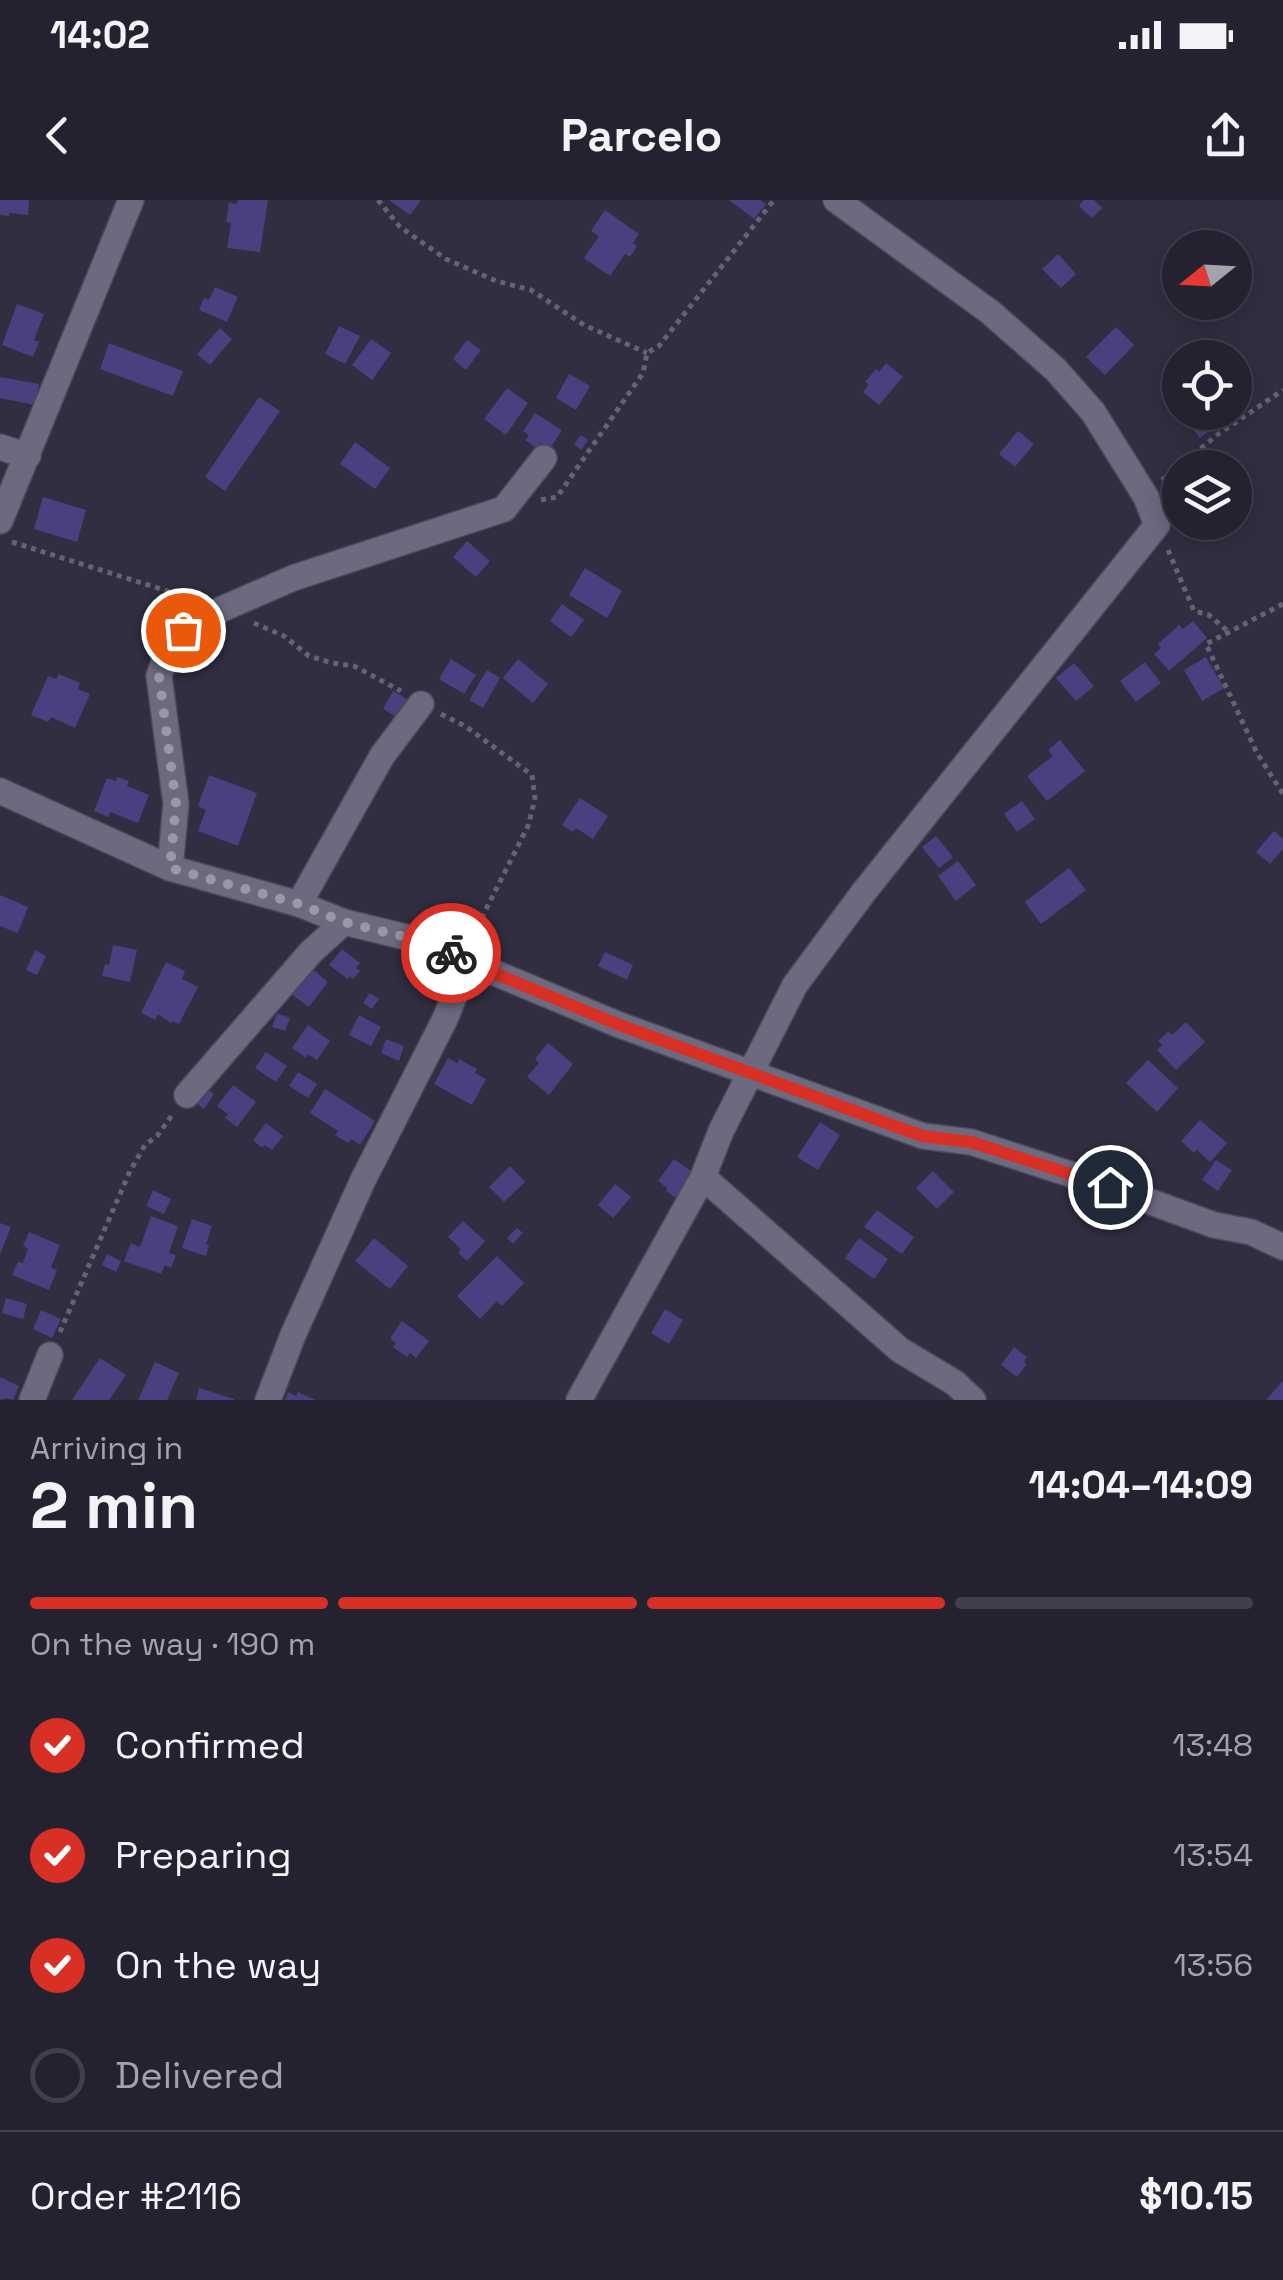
<!DOCTYPE html>
<html lang="en">
<head>
<meta charset="utf-8">
<style>
  :root { --surface:#242230; --page:#302f3c; --text:#f1f3f6; --muted:#a3a4ab; --line:#413f4c; --accent:#d93025 }
  body { margin:0; font-family:"Space Grotesk",sans-serif; background:var(--page); color:var(--text); height:100vh; display:flex; flex-direction:column; font-size:38px; white-space:nowrap }
  * { box-sizing:border-box; margin:0 }
  p { font-size:32px; color:var(--muted) }
  .icon { flex:none; width:55px; height:55px; fill:none; stroke:currentColor; stroke-width:2; stroke-linecap:round; stroke-linejoin:round }
  .map { position:relative; height:1200px; overflow:hidden }
  .details { display:flex; flex-direction:column; background:var(--surface); flex:1 }
  .details>* { flex:none }
  .needle { width:65px; rotate:252deg }
  .controls { position:absolute; left:1162px; top:30px; display:grid; gap:20px }
  .controls a { display:grid; place-items:center; width:90px; height:90px; border-radius:50%; background:var(--surface); box-shadow:0 5px 25px #0003,0 0 0 2px var(--line); font-size:50px }
  .pin { position:absolute; display:grid; place-items:center; width:85px; height:85px; color:#fff; margin:-42px; border:5px solid #fff; border-radius:50%; box-shadow:0 2px 10px #0007 }
  .courier { position:absolute; display:grid; place-items:center; width:100px; height:100px; margin:-50px; border:8px solid #d93025; border-radius:50%; background:#fff; color:#222; box-shadow:0 2px 12px #0007 }
  .head em { font-style:normal; font-weight:700 }
  .head div { display:flex; flex-direction:column-reverse }
  .head { display:flex; align-items:center; justify-content:space-between; height:170px; padding:0 30px }
  h1 { font-size:65px; font-weight:700; line-height:75px }
  .bar { display:grid; grid-template-columns:repeat(4,1fr); gap:15px 10px; align-content:center; height:120px; padding:0 30px }
  .bar i { height:12px; border-radius:8px; background:var(--line) }
  .bar .active { background:var(--accent) }
  .bar p { grid-column:span 4 }
  .line { display:flex; align-items:center; gap:25px; padding:0 30px; border-top:2px solid var(--line) }
  .line div { flex:1 }
  ol { padding:0 30px; list-style:none }
  li { display:flex; align-items:center; gap:30px; height:110px }
  li p { margin-inline-start:auto }
  li .icon { padding:10px; border-radius:50%; background:var(--accent); color:#fff; stroke-width:4 }
  li:last-child { color:var(--muted) }
  li i { width:55px; height:55px; border:5px solid var(--line); border-radius:50% }
  .status { display:flex; justify-content:space-between; align-items:center; height:70px; padding:0 50px; background:var(--surface); direction:ltr }
  .status svg { height:28px; fill:currentColor }
  header { display:flex; justify-content:space-between; align-items:center; height:130px; padding:0 30px; background:var(--surface); font-size:45px; font-weight:700 }
  .map>svg:first-child { display:block }
  .building { fill:#4c3f80 }
  .lines { fill:none; stroke-linecap:round; stroke-linejoin:round }
  .minor-casing { stroke:#4c4a5a; stroke-width:28 }
  .path { stroke:#646273; stroke-width:5; stroke-dasharray:5 5; stroke-linecap:butt }
  .minor { stroke:#6d6a80; stroke-width:25 }
  .done { stroke:#9998a6; stroke-width:10; stroke-dasharray:0 18 }
  .route { stroke:#d93025; stroke-width:12 }
</style>
</head>
<body>
<div class="status"><b>14:02</b><svg viewBox="0 0 49 12"><path d="M0 12V9h3v3zM5 12V6h3v6zM10 12V3h3v9zM15 12V0h3v12zM26 1h20v11H26zM47 4h2v5h-2z"/></svg></div>
<header><svg class="icon" aria-label="back" viewBox="0 0 24 24"><path d="M15 5l-7 7 7 7"/></svg>Parcelo<svg class="icon" aria-label="share" viewBox="0 0 24 24"><path d="M12 15V3M7 8l5-5 5 5M5 13v7h14v-7"/></svg></header>
<div class="map">
<svg width="1283" height="1200" viewBox="0 0 1283 1200">
  <rect width="100%" height="100%" fill="#302e40"/>
  <g class="building">
    <path d="M0 0H29L28 15 9 13V16L0 15Z"/>
    <path d="M238 0H268L260 52 227 48 231 23 226 22 229 3 237 4Z"/>
    <path d="M389 0H421L410 15Z"/>
    <path d="M729 0H760L766 4 754 19Z"/>
    <path d="M1084 0H1094L1102 8 1092 18 1079 6Z"/>
    <path d="M605 10 639 34 633 43 637 46 630 57 625 54 610 76 584 58 599 36 591 31Z"/>
    <path d="M1058 54 1076 74 1061 88 1042 69Z"/>
    <path d="M215 87 238 97 227 122 199 110 204 98 209 100Z"/>
    <path d="M17 104 44 114 34 140 39 142 33 157 2 145Z"/>
    <path d="M339 126 360 136 345 164 325 154Z"/>
    <path d="M1116 127 1134 145 1105 175 1086 157Z"/>
    <path d="M220 128 232 139 210 165 197 154Z"/>
    <path d="M371 139 391 153 372 180 352 165Z"/>
    <path d="M467 140 481 150 466 170 453 159Z"/>
    <path d="M109 143 183 171 173 196 100 169Z"/>
    <path d="M886 163 903 177 879 205 863 192 869 184 865 182 876 169 879 172Z"/>
    <path d="M569 174 590 186 576 210 556 198Z"/>
    <path d="M0 177 39 184 35 205 0 198Z"/>
    <path d="M1180 187V212L1168 197Z"/>
    <path d="M507 188 528 203 506 235 484 219Z"/>
    <path d="M259 197 280 211 225 291 205 277Z"/>
    <path d="M1180 212H1219L1224 219 1200 238Z"/>
    <path d="M535 213 562 230 550 249 540 243 537 248 525 240 529 235 523 231Z"/>
    <path d="M1018 231 1034 244 1015 267 999 254Z"/>
    <path d="M581 235 588 240 581 250 574 244Z"/>
    <path d="M355 242 390 268 375 289 340 264Z"/>
    <path d="M43 297 86 310 77 342 34 329Z"/>
    <path d="M467 341 490 361 476 377 453 357Z"/>
    <path d="M585 368 622 391 607 418 569 395Z"/>
    <path d="M562 404 584 420 571 437 550 421Z"/>
    <path d="M1193 421 1207 438 1169 471 1154 454 1161 448 1158 444 1179 425 1183 429Z"/>
    <path d="M1206 457 1224 488 1202 501 1184 470Z"/>
    <path d="M451 459 476 475 464 494 439 479Z"/>
    <path d="M518 459 548 484 533 503 503 478Z"/>
    <path d="M1145 462 1161 483 1136 502 1120 481Z"/>
    <path d="M1074 463 1094 486 1076 501 1056 478Z"/>
    <path d="M487 470 500 478 483 508 469 500Z"/>
    <path d="M59 474 80 483 78 489 90 494 75 528 51 517 48 522 31 515 48 476 56 479Z"/>
    <path d="M393 491 414 503 403 521 383 509Z"/>
    <path d="M1060 540 1085 571 1047 601 1027 576 1053 556 1048 550Z"/>
    <path d="M209 575 257 593 238 646 198 631 206 610 198 606Z"/>
    <path d="M117 577 129 581 127 586 149 595 138 623 110 612 108 617 94 611 107 578 116 581Z"/>
    <path d="M580 598 608 616 593 639 576 628 573 632 562 625Z"/>
    <path d="M1022 601 1035 619 1017 632 1004 614Z"/>
    <path d="M1274 631 1283 639V649L1270 664 1256 652Z"/>
    <path d="M936 636 953 657 939 668 922 647Z"/>
    <path d="M958 661 976 685 956 701 938 676Z"/>
    <path d="M1069 668 1086 690 1041 724 1025 702Z"/>
    <path d="M0 695 28 707 18 733 0 726Z"/>
    <path d="M113 745 137 750 130 782 102 776 105 764 109 765Z"/>
    <path d="M342 749 360 763 356 768 360 771 353 779 350 776 348 779 329 765Z"/>
    <path d="M35 750 46 756 37 775 26 770Z"/>
    <path d="M605 752 633 765 627 780 598 766Z"/>
    <path d="M166 762 185 771 182 779 198 787 179 824 172 821 171 823 158 814 155 820 141 813Z"/>
    <path d="M311 768 328 782 309 807 291 794Z"/>
    <path d="M370 793 379 799 372 809 363 803Z"/>
    <path d="M277 813 290 818 285 831 272 827Z"/>
    <path d="M359 815 381 827 371 846 349 835Z"/>
    <path d="M1186 822 1205 842 1176 870 1157 850 1162 845 1158 841 1169 831 1172 835Z"/>
    <path d="M308 825 330 841 317 860 308 854 306 858 292 848Z"/>
    <path d="M386 839 404 846 399 861 381 853Z"/>
    <path d="M548 843 573 864 549 895 527 877 539 863 535 859Z"/>
    <path d="M266 852 287 866 276 882 255 868Z"/>
    <path d="M448 858 457 863 459 859 477 869 475 873 486 879 472 905 434 884Z"/>
    <path d="M1148 860 1178 888 1157 912 1126 883Z"/>
    <path d="M298 872 317 884 308 898 289 886Z"/>
    <path d="M233 885 256 902 237 927 225 918 228 914 217 906Z"/>
    <path d="M206 888 214 894 204 909 196 903Z"/>
    <path d="M325 889 375 921 360 945 351 939 348 943 335 935 338 931 310 913Z"/>
    <path d="M1200 920 1227 943 1210 962 1197 950 1194 953 1181 941Z"/>
    <path d="M820 922 840 935 818 970 797 957Z"/>
    <path d="M266 923 283 936 272 950 265 945 262 948 253 940Z"/>
    <path d="M674 959 698 976 680 1001 666 991 667 988 658 981Z"/>
    <path d="M1216 960 1232 970 1218 991 1202 980Z"/>
    <path d="M510 966 525 982 504 1002 489 987Z"/>
    <path d="M933 971 954 992 937 1009 916 988Z"/>
    <path d="M615 984 631 997 613 1018 598 1005Z"/>
    <path d="M153 990 171 999 164 1014 146 1006Z"/>
    <path d="M877 1010 914 1037 902 1054 864 1027Z"/>
    <path d="M151 1016 178 1026 169 1053 176 1055 171 1068 165 1065 161 1074 124 1061 131 1043 140 1047Z"/>
    <path d="M192 1019 212 1026 206 1044 209 1045 206 1056 182 1048Z"/>
    <path d="M463 1021 485 1041 467 1061 458 1053 461 1049 448 1037Z"/>
    <path d="M0 1023 11 1027 0 1055Z"/>
    <path d="M517 1028 523 1033 513 1044 507 1038Z"/>
    <path d="M29 1032 60 1045 51 1067 57 1070 49 1090 12 1075 18 1062 23 1063 28 1049 23 1046Z"/>
    <path d="M374 1038 408 1066 390 1089 355 1061Z"/>
    <path d="M859 1038 888 1059 874 1079 845 1058Z"/>
    <path d="M107 1054 121 1061 116 1072 102 1065Z"/>
    <path d="M497 1056 524 1083 502 1106 497 1101 480 1119 457 1096Z"/>
    <path d="M6 1098 27 1104 23 1119 2 1113Z"/>
    <path d="M665 1109 683 1120 669 1144 651 1133Z"/>
    <path d="M41 1110 61 1119 52 1138 33 1129Z"/>
    <path d="M402 1121 429 1141 416 1158 410 1153 407 1157 393 1147 396 1143 390 1138Z"/>
    <path d="M1014 1147 1027 1157 1024 1162 1027 1164 1017 1177 1001 1165Z"/>
    <path d="M100 1158 126 1175 109 1200H72Z"/>
    <path d="M155 1162 179 1173 167 1200H138Z"/>
    <path d="M0 1177 19 1186 13 1200 6 1198 0 1200Z"/>
    <path d="M1283 1181V1200H1266Z"/>
    <path d="M199 1188 234 1199V1200H196Z"/>
    <path d="M288 1192 296 1196 298 1192 315 1200H285Z"/>
  </g>
  <g class="lines">
    <defs>
      <g id="minor">
        <path d="M0 247 28 256"/>
        <path d="M0 321 131 0"/>
        <path d="M0 591 170 668 299 704 344 722 414 739 617 824 923 936 971 942 1110 987 1214 1025 1251 1032 1283 1047"/>
        <path d="M170 668 176 604 159 476 167 453 183 430 222 409 293 378 504 309 544 258"/>
        <path d="M299 704 382 556 421 504"/>
        <path d="M187 895 311 752 344 722"/>
        <path d="M703 977 900 1150 955 1183 973 1200"/>
        <path d="M32 1200 50 1155"/>
        <path d="M268 1200 293 1135 363 980 445 819 458 787 463 757"/>
        <path d="M579 1200 703 977 721 931 795 785 863 693 1157 325 1146 297 1093 212 1056 170 990 112 836 0"/>
      </g>
    </defs>
    <use href="#minor" class="minor-casing"/>
    <g class="path">
      <path d="M378 0 400 27 446 59 496 81 531 90 584 125 647 153"/>
      <path d="M1162 280 1217 235 1283 190"/>
      <path d="M541 300 557 297 643 173 647 153 659 146 774 0"/>
      <path d="M12 342 193 399"/>
      <path d="M1168 350 1194 411 1209 415 1230 433"/>
      <path d="M1283 404 1206 444 1257 553 1283 594"/>
      <path d="M254 423 284 436 309 456 332 463 354 466 401 491"/>
      <path d="M441 514 465 526 532 575 535 599 528 626 471 739"/>
      <path d="M60 1132 130 971 145 945 157 936 173 914"/>
    </g>
    <use href="#minor" class="minor"/>
  </g>
  <g class="lines">
    <path class="done" d="M183 430 167 453 159 476 176 604 170 668 299 704 344 722 414 739 451 753"/>
    <path class="route" d="M451 753 503 777 617 824 922 936 971 942 1110 987"/>
  </g>
</svg>
<div class="controls">
<a><svg class="needle" viewBox="-14 -14 28 28"><path d="M0-13l5 13h-10z" fill="#e53935"/><path d="M0 13l5-13h-10z" fill="#a3a4ab"/></svg></a>
<a><svg class="icon" aria-label="locate" viewBox="0 0 24 24"><circle cx="12" cy="12" r="6"/><path d="M12 2v4M12 18v4M2 12h4M18 12h4"/></svg></a>
<a><svg class="icon" aria-label="layers" viewBox="0 0 24 24"><path d="M12 4l9 5-9 5-9-5zM3 14l9 5 9-5"/></svg></a>
</div>
<div class="pin" style="left:183px;top:430px;background:#ea580c"><svg class="icon" aria-label="bag" viewBox="0 0 24 24"><path d="M5 8h14l-1 12H6zM9 8a3 3 0 0 1 6 0"/></svg></div>
<div class="pin" style="left:1110px;top:987px;background:#1f2937"><svg class="icon" aria-label="home" viewBox="0 0 24 24"><path d="M3 11l9-7 9 7M6 9v11h12V9"/></svg></div>
<div class="courier" style="left:451px;top:753px"><svg class="icon" aria-label="bike" viewBox="0 0 24 24"><circle cx="6" cy="16" r="4"/><circle cx="18" cy="16" r="4"/><path d="M6 16l4-8h5l3 8M10 8l3 8H6M13 5h3"/></svg></div>
</div>
<section class="details">
<div class="head"><div><h1>2 min</h1><p>Arriving in</p></div><em>14:04–14:09</em></div>
<div class="bar"><i class="active"></i><i class="active"></i><i class="active"></i><i></i><p>On the way · 190 m</p></div>
<ol>
<li><svg class="icon" aria-label="check" viewBox="0 0 24 24"><path d="M5 12l5 5 9-10"/></svg>Confirmed<p>13:48</p></li>
<li><svg class="icon" aria-label="check" viewBox="0 0 24 24"><path d="M5 12l5 5 9-10"/></svg>Preparing<p>13:54</p></li>
<li><svg class="icon" aria-label="check" viewBox="0 0 24 24"><path d="M5 12l5 5 9-10"/></svg>On the way<p>13:56</p></li>
<li><i></i>Delivered</li>
</ol>
<div class="line" style="height:130px"><div>Order #2116</div><b>$10.15</b></div>
</section>
</body>
</html>
